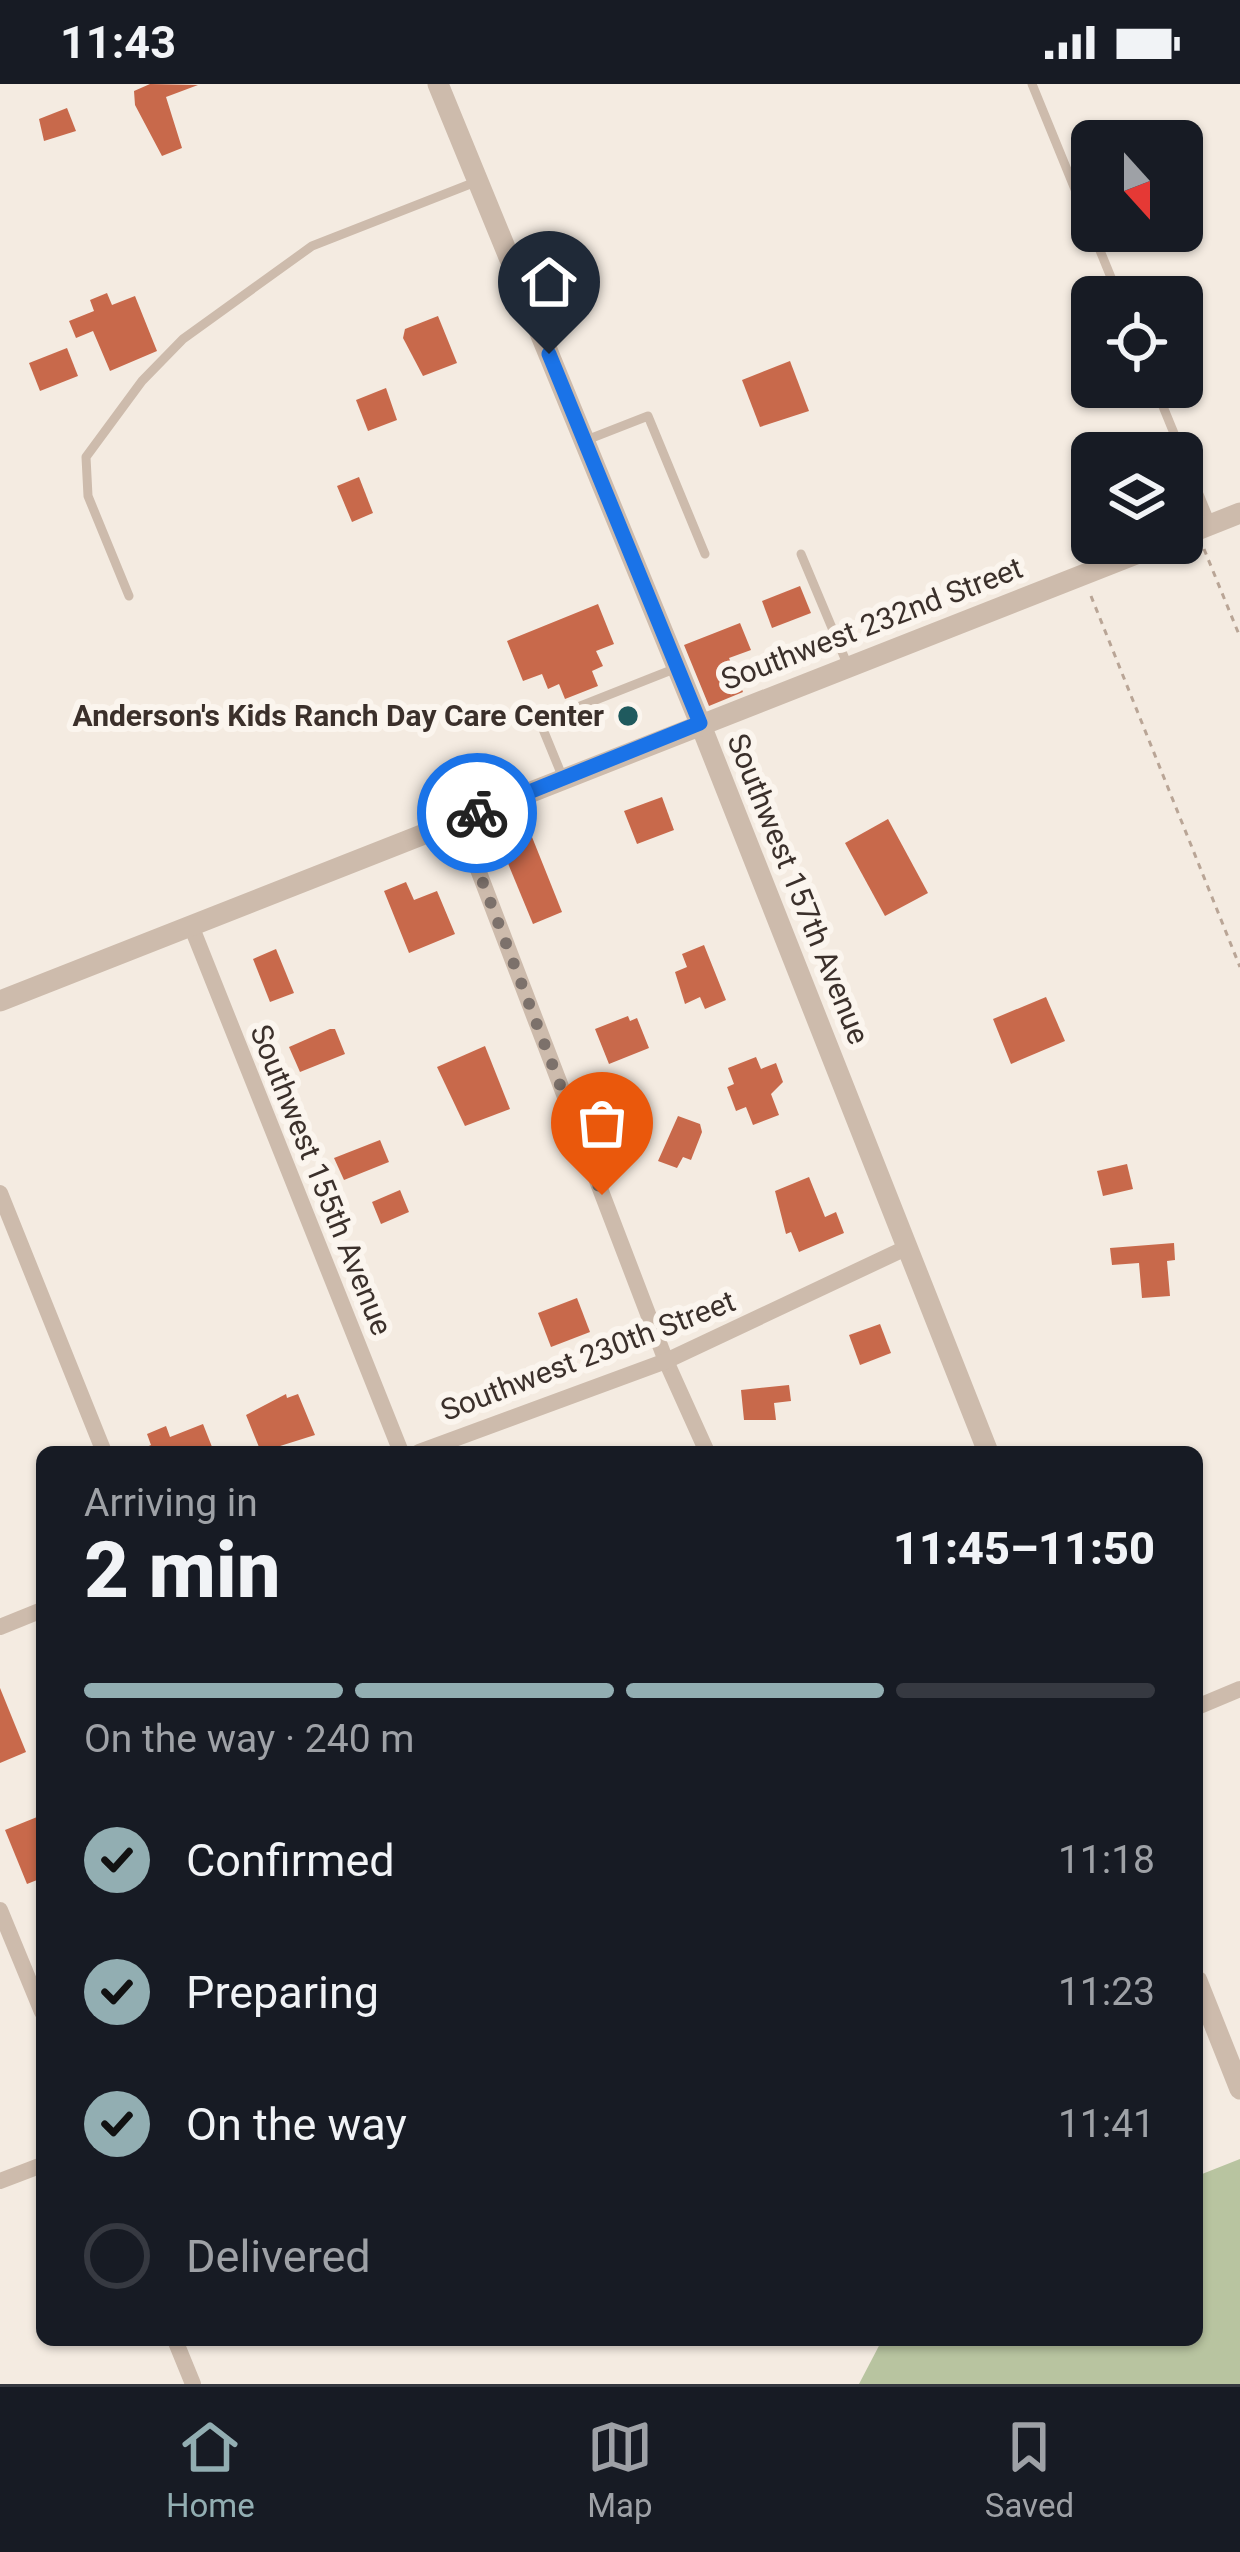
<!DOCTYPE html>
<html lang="en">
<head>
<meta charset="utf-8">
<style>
  :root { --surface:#171b24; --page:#20242c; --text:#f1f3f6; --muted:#9ea1a6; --line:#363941; --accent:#92aeb2 }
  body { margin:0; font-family:Roboto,sans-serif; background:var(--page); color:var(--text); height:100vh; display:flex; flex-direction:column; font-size:45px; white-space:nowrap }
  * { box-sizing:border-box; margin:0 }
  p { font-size:39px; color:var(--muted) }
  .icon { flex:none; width:66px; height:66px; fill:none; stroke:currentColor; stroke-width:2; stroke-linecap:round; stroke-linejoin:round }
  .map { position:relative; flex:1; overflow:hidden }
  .details { position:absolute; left:36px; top:1362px; width:1167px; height:900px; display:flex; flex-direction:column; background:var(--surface); border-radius:18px; box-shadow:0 3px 9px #0004 }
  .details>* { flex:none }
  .needle { width:78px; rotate:159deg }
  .fabs { position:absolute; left:1071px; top:36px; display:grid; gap:24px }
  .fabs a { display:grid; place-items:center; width:132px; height:132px; border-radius:18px; background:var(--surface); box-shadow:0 3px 9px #0004; font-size:60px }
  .pin { position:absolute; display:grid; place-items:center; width:102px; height:102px; color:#fff; margin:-123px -51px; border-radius:50% 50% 50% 0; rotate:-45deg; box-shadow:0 0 12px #0007 }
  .pin .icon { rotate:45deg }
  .courier { position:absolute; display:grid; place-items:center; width:120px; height:120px; margin:-60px; border:9px solid #1a73e8; border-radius:50%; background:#fff; color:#222; box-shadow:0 3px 15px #0007 }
  .headline em { font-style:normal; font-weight:800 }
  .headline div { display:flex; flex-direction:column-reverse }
  .headline { display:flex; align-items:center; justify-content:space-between; height:204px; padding:0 48px }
  h1 { font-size:78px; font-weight:800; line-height:90px }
  .bar { display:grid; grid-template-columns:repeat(4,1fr); gap:18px 12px; align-content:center; height:144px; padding:0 48px }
  .bar i { height:15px; border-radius:9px; background:var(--line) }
  .bar .active { background:var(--accent) }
  .bar p { grid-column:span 4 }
  ol { padding:0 48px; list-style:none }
  li { display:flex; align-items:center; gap:36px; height:132px }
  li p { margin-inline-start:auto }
  li .icon { padding:12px; border-radius:50%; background:var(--accent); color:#111; stroke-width:4 }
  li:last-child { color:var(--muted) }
  li i { width:66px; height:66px; border:6px solid var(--line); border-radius:50% }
  .status { display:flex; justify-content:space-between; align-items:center; height:84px; padding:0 60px; background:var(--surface); direction:ltr }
  .status svg { height:33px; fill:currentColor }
  .tab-bar { display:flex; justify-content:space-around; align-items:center; height:168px; border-top:3px solid var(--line); background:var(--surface); font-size:33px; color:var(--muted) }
  .tab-bar a { display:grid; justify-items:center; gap:6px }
  .tab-bar .active { color:var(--accent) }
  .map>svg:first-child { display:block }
  .green { fill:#b8c4a0 }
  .building { fill:#c8694b }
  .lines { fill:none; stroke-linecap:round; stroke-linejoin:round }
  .path { stroke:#b9a596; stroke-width:3; stroke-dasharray:6 6; stroke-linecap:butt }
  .service { stroke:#cdbbac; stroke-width:9 }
  .minor { stroke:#cdbbac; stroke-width:16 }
  .tertiary { stroke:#cdbbac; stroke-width:21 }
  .done { stroke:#7c716b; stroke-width:12; stroke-dasharray:0 21.6 }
  .route { stroke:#1a73e8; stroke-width:15 }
  .poi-dot { fill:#1f5a5e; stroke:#fbf5ee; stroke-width:4.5 }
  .labels { text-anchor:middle; stroke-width:12; stroke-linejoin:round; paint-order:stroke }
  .street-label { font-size:30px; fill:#3b302b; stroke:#fbf5ee }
  .poi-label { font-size:30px; font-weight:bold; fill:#3b302b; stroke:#fbf5ee; text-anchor:end }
</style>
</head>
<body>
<div class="status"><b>11:43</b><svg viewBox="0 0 49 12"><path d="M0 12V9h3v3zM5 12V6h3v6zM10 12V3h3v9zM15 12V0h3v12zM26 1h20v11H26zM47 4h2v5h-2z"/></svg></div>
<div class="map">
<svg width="1240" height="2300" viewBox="0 0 1240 2300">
  <rect width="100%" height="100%" fill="#f4ebe1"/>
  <path class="green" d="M1240 2075V2300H859L882 2256H1197V2092Z"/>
  <g class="building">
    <path d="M150 0 198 1 166 13 182 64 162 72 135 21 134 7Z"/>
    <path d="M67 24 76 47 44 57 39 35Z"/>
    <path d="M107 209 112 221 135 212 157 267 110 287 93 247 76 254 69 237 94 227 90 216Z"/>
    <path d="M438 232 457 279 423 292 403 254 405 245Z"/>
    <path d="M67 264 78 292 40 307 29 279Z"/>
    <path d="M790 277 809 327 760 343 742 296Z"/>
    <path d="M386 304 397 336 368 347 356 316Z"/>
    <path d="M359 393 373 429 352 438 337 402Z"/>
    <path d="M800 502 811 529 772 544 762 517Z"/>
    <path d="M598 520 614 560 596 567 603 582 592 587 598 602 565 615 559 600 548 605 542 590 523 597 507 557Z"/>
    <path d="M740 539 751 566 729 574 743 608 709 622 684 561Z"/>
    <path d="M662 713 674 746 637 760 624 727Z"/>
    <path d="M888 735 928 809 885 832 845 759Z"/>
    <path d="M532 753 562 828 533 840 502 765Z"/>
    <path d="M406 798 414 816 437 807 455 850 409 869 384 807Z"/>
    <path d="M704 861 726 916 705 925 700 913 685 920 675 888 687 883 682 870Z"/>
    <path d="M276 865 294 909 270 918 253 875Z"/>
    <path d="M1046 913 1065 957 1011 980 993 935Z"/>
    <path d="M628 932 630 937 637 934 649 964 609 980 595 945Z"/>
    <path d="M330 945H335L345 970 300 988 289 963Z"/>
    <path d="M485 962 510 1025 465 1042 437 983Z"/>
    <path d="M756 973 761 985 776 979 783 998 771 1010 779 1031 753 1041 746 1023 736 1027 727 1003 734 1000 728 984Z"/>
    <path d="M678 1032 700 1040 702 1048 691 1076 683 1073 677 1084 658 1077Z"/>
    <path d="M380 1056 389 1078 344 1096 334 1074Z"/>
    <path d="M1127 1080 1133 1105 1103 1112 1097 1087Z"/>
    <path d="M809 1093 825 1133 836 1128 844 1149 799 1168 791 1148 786 1150 775 1107Z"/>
    <path d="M400 1106 409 1128 381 1140 372 1118Z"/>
    <path d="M1174 1159 1175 1176 1167 1177 1170 1212 1142 1214 1139 1179 1112 1181 1110 1164Z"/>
    <path d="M577 1214 590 1248 551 1263 538 1229Z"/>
    <path d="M880 1240 891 1269 860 1281 849 1251Z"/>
    <path d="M789 1301 791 1317 774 1319 776 1336H744L741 1306Z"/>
    <path d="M286 1310 287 1314 298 1310 315 1351 261 1368 246 1331Z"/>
    <path d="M203 1340 214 1368H135L151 1361 147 1350 166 1342 170 1353Z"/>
    <path d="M0 1604 26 1668 0 1679Z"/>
    <path d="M42 1731V1794L27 1800 5 1746Z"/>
  </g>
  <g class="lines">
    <g class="path">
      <path d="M1204 465 1240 553"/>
      <path d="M1091 512 1240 883"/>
    </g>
    <g class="service">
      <path d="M1032 0 1119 213"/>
      <path d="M1155 303 1210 437"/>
      <path d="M584 357 648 332 705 470"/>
      <path d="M801 470 848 582"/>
      <path d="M129 512 88 412 86 373 142 297 183 255 312 162 478 97"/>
      <path d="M563 694 540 638 674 585"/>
    </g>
    <g class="minor">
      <path d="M459 736 666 1277 707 1368"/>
      <path d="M192 844 401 1368"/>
      <path d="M0 1109 104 1368"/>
      <path d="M419 1368 666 1277 908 1163"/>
      <path d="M0 1543 42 1526"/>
      <path d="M1197 1623 1240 1605"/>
      <path d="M0 1826 42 1928"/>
      <path d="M0 2097 42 2081"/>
      <path d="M175 2256 193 2300"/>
    </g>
    <g class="tertiary">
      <path d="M438 0 700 639 988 1368"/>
      <path d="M1182 452 1240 429"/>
      <path d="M0 917 1164 459"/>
      <path d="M1197 1897 1240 2005"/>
    </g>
  </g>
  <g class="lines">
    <path class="done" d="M477 729 459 736 602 1111"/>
    <path class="route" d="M477 729 700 639 549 270"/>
  </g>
  <circle class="poi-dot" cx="628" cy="632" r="12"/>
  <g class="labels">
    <g class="street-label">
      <text transform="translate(872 540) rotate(-21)" y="10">Southwest 232nd Street</text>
      <text transform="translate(798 805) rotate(68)" y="10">Southwest 157th Avenue</text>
      <text transform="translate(321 1096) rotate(68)" y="10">Southwest 155th Avenue</text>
      <text transform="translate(588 1272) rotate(-21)" y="10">Southwest 230th Street</text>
    </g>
    <g class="poi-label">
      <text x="604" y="642">Anderson's Kids Ranch Day Care Center</text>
    </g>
  </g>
</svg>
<div class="fabs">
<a><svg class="needle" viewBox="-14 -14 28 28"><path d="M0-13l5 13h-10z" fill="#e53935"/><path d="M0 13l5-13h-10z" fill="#9ea1a6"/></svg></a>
<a><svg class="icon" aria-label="locate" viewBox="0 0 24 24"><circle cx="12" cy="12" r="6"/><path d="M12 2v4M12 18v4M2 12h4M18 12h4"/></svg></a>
<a><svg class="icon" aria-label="layers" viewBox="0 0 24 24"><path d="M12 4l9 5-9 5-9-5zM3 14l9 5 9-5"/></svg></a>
</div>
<div class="pin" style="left:602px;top:1111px;background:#ea580c"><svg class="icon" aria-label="bag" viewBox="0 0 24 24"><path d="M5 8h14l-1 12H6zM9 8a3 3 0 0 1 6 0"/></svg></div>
<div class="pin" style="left:549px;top:270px;background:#1f2937"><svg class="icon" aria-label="home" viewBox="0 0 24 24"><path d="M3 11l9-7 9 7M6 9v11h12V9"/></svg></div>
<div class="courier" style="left:477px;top:729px"><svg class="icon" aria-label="bike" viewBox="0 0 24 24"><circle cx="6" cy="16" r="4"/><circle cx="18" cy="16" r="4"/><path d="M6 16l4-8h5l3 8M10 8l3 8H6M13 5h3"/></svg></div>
<section class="details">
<div class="headline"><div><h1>2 min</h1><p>Arriving in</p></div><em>11:45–11:50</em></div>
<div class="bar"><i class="active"></i><i class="active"></i><i class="active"></i><i></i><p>On the way · 240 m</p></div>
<ol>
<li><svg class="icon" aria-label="check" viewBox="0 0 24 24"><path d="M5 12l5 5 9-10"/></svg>Confirmed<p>11:18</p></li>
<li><svg class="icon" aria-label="check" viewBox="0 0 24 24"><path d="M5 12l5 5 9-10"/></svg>Preparing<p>11:23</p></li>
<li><svg class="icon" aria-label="check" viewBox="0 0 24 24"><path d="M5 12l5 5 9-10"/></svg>On the way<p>11:41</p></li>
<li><i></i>Delivered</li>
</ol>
</section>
</div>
<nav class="tab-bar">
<a class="active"><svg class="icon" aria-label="home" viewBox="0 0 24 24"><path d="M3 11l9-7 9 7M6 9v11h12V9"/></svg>Home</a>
<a><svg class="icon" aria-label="map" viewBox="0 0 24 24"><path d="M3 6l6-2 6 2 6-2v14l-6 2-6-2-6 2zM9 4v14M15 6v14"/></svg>Map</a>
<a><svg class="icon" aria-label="saved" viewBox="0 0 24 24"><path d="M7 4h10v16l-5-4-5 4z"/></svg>Saved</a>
</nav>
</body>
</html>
